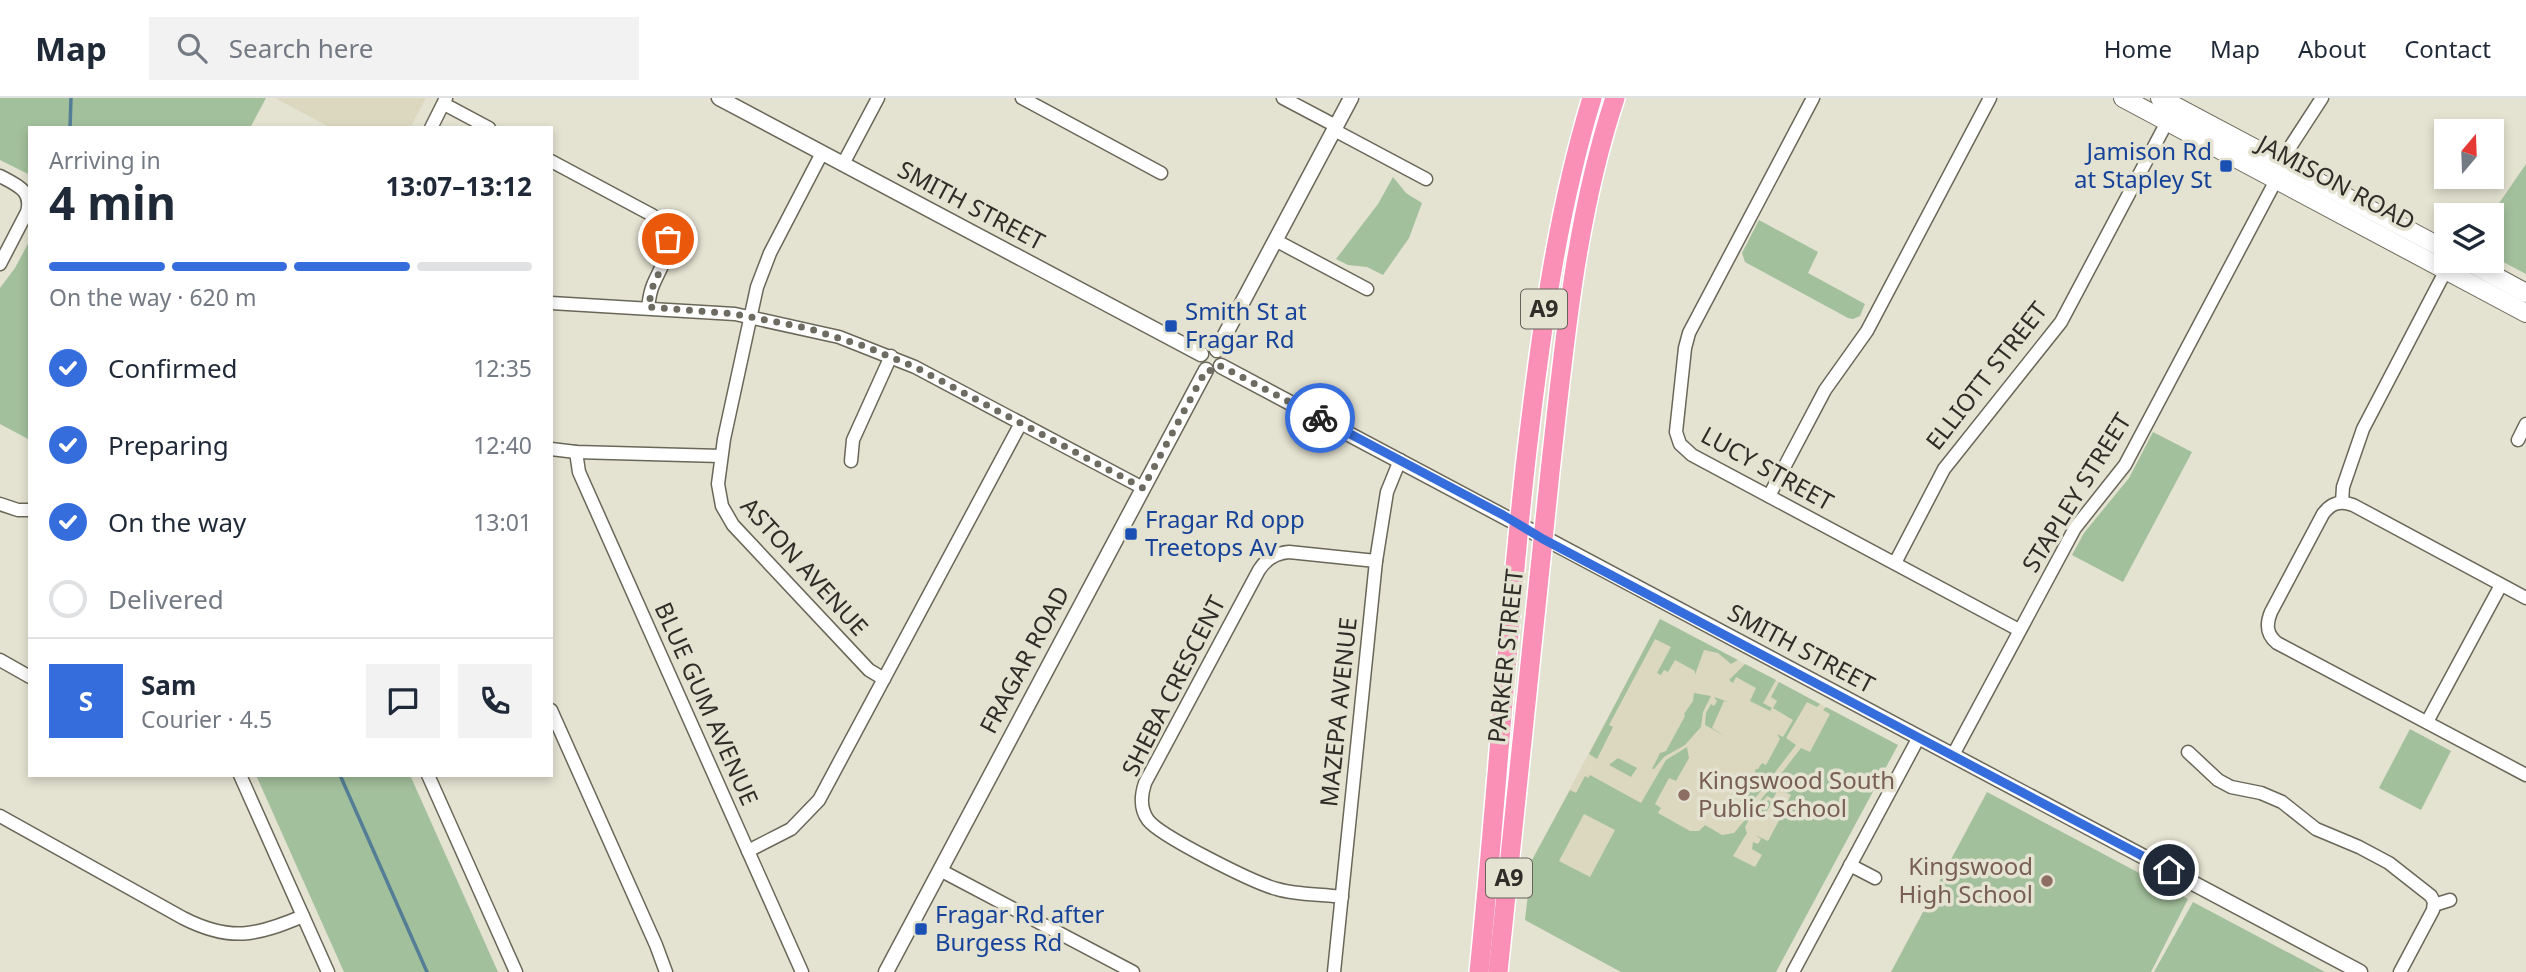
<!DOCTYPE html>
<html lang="en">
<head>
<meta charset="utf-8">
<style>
  :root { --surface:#fff; --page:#f2f2f3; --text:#1f2937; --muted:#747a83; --line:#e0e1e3; --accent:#366ddc }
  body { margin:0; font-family:"Noto Sans",sans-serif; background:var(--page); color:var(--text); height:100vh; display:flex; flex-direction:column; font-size:26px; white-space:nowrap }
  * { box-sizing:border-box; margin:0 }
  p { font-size:23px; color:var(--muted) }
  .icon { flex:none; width:38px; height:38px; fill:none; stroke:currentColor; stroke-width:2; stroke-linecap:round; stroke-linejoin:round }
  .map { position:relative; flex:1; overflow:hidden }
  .side { position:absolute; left:28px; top:28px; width:525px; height:651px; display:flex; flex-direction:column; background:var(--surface); border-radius:0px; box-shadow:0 4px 10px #0003 }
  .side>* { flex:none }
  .needle { width:46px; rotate:19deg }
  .tools { position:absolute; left:2434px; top:21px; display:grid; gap:14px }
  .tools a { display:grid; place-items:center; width:70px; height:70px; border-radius:0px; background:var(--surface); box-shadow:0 4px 10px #0003; font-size:35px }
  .pin { position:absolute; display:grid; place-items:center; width:60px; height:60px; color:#fff; margin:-30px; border:4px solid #fff; border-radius:50%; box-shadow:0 2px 7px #0007 }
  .courier { position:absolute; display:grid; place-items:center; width:70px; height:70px; margin:-35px; border:5px solid #366ddc; border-radius:50%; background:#fff; color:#222; box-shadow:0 2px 9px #0007 }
  .head em { font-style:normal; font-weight:700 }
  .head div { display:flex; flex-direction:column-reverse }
  .head { display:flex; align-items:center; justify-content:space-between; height:119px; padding:0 21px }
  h1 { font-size:46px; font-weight:700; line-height:52px }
  .bar { display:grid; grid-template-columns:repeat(4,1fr); gap:10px 7px; align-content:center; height:84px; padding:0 21px }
  .bar i { height:9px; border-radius:5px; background:var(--line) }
  .bar .active { background:var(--accent) }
  .bar p { grid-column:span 4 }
  .line { display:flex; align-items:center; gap:18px; padding:0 21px; border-top:2px solid var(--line) }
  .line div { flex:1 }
  .round { display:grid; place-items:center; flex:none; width:74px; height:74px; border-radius:0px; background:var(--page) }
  ol { padding:0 21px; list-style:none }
  li { display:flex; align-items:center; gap:21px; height:77px }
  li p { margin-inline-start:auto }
  li .icon { padding:7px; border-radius:50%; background:var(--accent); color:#fff; stroke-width:4 }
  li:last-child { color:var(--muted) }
  li i { width:38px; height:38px; border:4px solid var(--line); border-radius:50% }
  header { display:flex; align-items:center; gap:42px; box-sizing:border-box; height:98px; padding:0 35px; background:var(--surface); border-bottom:2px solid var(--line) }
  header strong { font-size:33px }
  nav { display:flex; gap:38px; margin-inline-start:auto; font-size:24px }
  .search { width:490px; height:63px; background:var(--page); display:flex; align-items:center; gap:18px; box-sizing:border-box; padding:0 24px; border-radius:0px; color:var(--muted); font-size:26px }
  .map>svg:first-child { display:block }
  .built { fill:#dcd8c0 }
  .green { fill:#a3c09c; fill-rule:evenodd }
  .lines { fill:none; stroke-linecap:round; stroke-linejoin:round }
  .stream { stroke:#537e96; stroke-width:3.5 }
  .minor-casing { stroke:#6a6759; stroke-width:15 }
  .tertiary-casing { stroke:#6a6759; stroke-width:17 }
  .secondary-casing { stroke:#6a6759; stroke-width:20 }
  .trunk-casing { stroke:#fff; stroke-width:22 }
  .minor { stroke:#fff; stroke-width:12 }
  .tertiary { stroke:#fff; stroke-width:14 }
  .secondary { stroke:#fff; stroke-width:18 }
  .trunk { stroke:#fa90b6; stroke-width:19 }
  .done { stroke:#6e6c62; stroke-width:7; stroke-dasharray:0 12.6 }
  .route { stroke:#366ddc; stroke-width:9 }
  .transit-dot { fill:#1a4fb4; stroke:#e4e2d1; stroke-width:2.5 }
  .education-dot { fill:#8d6e63; stroke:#e4e2d1; stroke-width:2.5 }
  .labels { text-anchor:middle; stroke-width:7; stroke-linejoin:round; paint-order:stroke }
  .shield { fill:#e4e2d1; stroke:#65635a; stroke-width:2 }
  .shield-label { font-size:23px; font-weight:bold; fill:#2f2d27 }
  .transit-label { font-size:24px; fill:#164399; stroke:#e4e2d1; text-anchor:start }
  .street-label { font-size:24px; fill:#2f2d27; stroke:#e4e2d1 }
  .education-label { font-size:24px; fill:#785e54; stroke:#e4e2d1; text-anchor:start }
</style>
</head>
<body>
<header>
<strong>Map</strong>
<div class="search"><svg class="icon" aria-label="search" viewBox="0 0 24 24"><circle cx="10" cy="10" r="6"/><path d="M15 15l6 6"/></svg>Search here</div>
<nav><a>Home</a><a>Map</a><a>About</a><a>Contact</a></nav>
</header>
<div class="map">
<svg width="2526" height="874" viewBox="0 0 2526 874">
  <rect width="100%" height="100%" fill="#e4e2d1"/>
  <g class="built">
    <path d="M275 0H426L410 30H331Z"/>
    <path d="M1660 521 1843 618 1707 874H1621L1525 822 1532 762Z"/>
  </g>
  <g class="green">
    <path d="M0 0H266L250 30H30V77L0 62Z"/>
    <path d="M2526 66V176L2492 158 2491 117Z"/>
    <path d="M1393 79 1406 95 1422 105 1409 140 1383 177 1367 169 1348 167 1336 161 1378 106Z"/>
    <path d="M1759 122 1818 154 1808 175 1865 206 1860 218 1853 221 1848 220 1745 164 1742 155Z"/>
    <path d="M30 142V342L0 326V190L15 170Z"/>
    <path d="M2153 334 2192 354 2123 484 2072 457 2084 435 2129 380Z"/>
    <path d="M1660 521 1738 562 1731 566 1718 555 1704 552 1695 577V573L1675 562 1668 574 1664 572 1661 577 1657 575 1671 549 1655 541 1609 627 1613 629 1597 661 1589 656Z"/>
    <path d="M1745 566 1776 582 1763 605 1772 610 1770 613 1750 603 1756 590 1736 579 1733 585 1729 582Z"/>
    <path d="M1779 584 1820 606 1817 609 1807 604 1786 640 1796 647 1753 703 1745 707 1739 705 1756 671H1758L1762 665 1766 667 1780 641 1777 636 1783 639 1793 622 1773 610 1777 603 1771 599Z"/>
    <path d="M1694 595 1711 598 1703 614 1701 629 1685 647 1664 659 1654 671H1652L1660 655 1666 653 1685 618 1684 616 1693 603Z"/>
    <path d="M1714 599 1729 604 1724 603 1712 630 1725 638 1705 627 1706 615 1711 606 1714 608 1717 603Z"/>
    <path d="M1826 609 1898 647 1776 874H1621L1525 822 1532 762 1570 692 1576 695 1585 678 1588 680 1590 677 1641 705 1666 662 1687 649 1689 660 1676 683 1669 680 1655 706 1661 710 1658 715 1690 733H1699L1705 727 1722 737 1734 735 1755 710 1745 729 1747 735 1733 758 1755 769 1762 757 1752 751 1753 744 1758 746 1761 741 1755 737 1768 743 1784 713 1771 706 1765 716 1760 713 1768 702 1784 711 1791 697 1778 691 1773 701 1767 698 1758 709 1756 708 1801 650 1810 654 1830 616 1823 612ZM1584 716 1615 732 1590 779 1559 763Z"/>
    <path d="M2410 631 2451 653 2421 712 2379 690Z"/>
    <path d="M1618 660 1637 670 1631 679 1609 667Z"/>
    <path d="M256 677H410L498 874H344Z"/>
    <path d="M1987 694 2188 801 2151 874H1891Z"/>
    <path d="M2193 804 2325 874H2154Z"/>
  </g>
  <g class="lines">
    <g class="stream">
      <path d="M70 30 71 0"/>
      <path d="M340 677 427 874"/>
    </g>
    <defs>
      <g id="minor">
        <path d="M1022 0 1161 75"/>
        <path d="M1283 0 1336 28"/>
        <path d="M1813 0 1689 235 1685 250 1676 334 1680 346 1692 357 2019 532"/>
        <path d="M444 6 489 30"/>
        <path d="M431 30 446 0"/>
        <path d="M1334 32 1426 81"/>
        <path d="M822 55 770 155 757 189 724 341 718 386 722 408 733 427 869 572 884 581"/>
        <path d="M551 63 652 117C683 139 664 161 653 187 650 194 649 202 648 209"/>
        <path d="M843 66 878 0"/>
        <path d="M0 78C17 87 33 93 27 114L0 166"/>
        <path d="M1275 142 1367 191"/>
        <path d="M551 205 735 216 839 239 915 269 1143 390"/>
        <path d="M2518 342 2526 326"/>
        <path d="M551 351 576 354 721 358"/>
        <path d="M576 354 579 374 802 874"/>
        <path d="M851 363 853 342 891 258"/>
        <path d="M1769 398 1825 292 1867 233 1990 0"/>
        <path d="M2342 404 2343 389 2363 331 2446 172"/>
        <path d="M0 406 18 412H30"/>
        <path d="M1895 465 1944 371 2061 224 2167 24"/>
        <path d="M2526 500 2353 407C2340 402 2331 405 2323 416L2271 514C2266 526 2266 536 2277 545L2526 677"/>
        <path d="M0 562 30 579"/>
        <path d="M551 612 656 847 666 874"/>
        <path d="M2427 624 2501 487"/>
        <path d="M2188 654 2218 682 2231 689 2261 695 2282 704 2316 731 2359 749 2389 765 2431 798 2434 804 2433 812 2400 874"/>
        <path d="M1953 657 2075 430 2125 367 2274 86 2283 60 2322 0"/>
        <path d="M240 677 328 874"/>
        <path d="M428 677 516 874"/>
        <path d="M0 718 183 820C230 844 256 838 303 818"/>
        <path d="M748 753 791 731 819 702 1021 325"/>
        <path d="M1850 767 1875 780"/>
        <path d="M940 772 1133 874"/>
        <path d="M1342 799C1321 796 1297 797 1277 791 1254 785 1160 738 1148 722 1140 711 1141 697 1145 685L1259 472C1266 461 1276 455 1289 454L1376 463"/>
        <path d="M2434 807 2450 802"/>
        <path d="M1334 874 1376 463 1387 394 1400 362"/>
        <path d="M1793 874 1919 639"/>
      </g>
      <g id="tertiary">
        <path d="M719 0 1201 256"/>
        <path d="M1217 252 1351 0"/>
        <path d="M1221 268 2360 874"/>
        <path d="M886 874 1206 272"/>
      </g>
      <g id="secondary">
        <path d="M2123 0 2526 215"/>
        <path d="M2160 0 2446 152"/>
        <path d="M2467 163 2526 195"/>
      </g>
      <g id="trunk">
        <path d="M1479 874C1497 701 1507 526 1527 353 1541 234 1557 115 1592 0"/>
        <path d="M1498 874C1516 707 1532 541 1550 374 1564 249 1575 120 1615 0"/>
      </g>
    </defs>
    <use href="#minor" class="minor-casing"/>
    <use href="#tertiary" class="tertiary-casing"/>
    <use href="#secondary" class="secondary-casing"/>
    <use href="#trunk" class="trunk-casing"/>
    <use href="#minor" class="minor"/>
    <use href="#tertiary" class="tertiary"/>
    <use href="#secondary" class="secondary"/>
    <use href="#trunk" class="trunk"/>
  </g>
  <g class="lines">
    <path class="done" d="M668 141V155L653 188 648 209 735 216 807 230 864 248 915 269 1143 390 1206 272 1216 273 1221 268 1320 320"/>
    <path class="route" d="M1320 320 1503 417 1543 441 2169 772"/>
  </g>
  <g class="transit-dot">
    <rect x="2219" y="61" width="14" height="14" rx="3.5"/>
    <rect x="1164" y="221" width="14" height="14" rx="3.5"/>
    <rect x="1124" y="429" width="14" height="14" rx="3.5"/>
    <rect x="914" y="824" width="14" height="14" rx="3.5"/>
  </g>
  <g class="education-dot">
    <circle cx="1684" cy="697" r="7"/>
    <circle cx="2047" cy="783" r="7"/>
  </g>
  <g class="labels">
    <g class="shield">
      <rect x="1521" y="191.5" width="46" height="39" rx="5"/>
      <rect x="1486" y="760.5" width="46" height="39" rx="5"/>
    </g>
    <g class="shield-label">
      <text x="1544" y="219">A9</text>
      <text x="1509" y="788">A9</text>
    </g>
    <g class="transit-label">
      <text x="2212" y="62" text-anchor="end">Jamison Rd<tspan x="2212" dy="28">at Stapley St</tspan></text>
      <text x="1185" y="222">Smith St at<tspan x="1185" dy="28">Fragar Rd</tspan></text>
      <text x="1145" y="430">Fragar Rd opp<tspan x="1145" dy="28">Treetops Av</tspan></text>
      <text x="935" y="825">Fragar Rd after<tspan x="935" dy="28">Burgess Rd</tspan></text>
    </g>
    <g class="street-label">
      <text transform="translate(2336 85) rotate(28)" y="8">JAMISON ROAD</text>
      <text transform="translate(971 108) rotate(28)" y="8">SMITH STREET</text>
      <text transform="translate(1987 278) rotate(-52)" y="8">ELLIOTT STREET</text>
      <text transform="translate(1767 371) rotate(29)" y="8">LUCY STREET</text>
      <text transform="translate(2077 395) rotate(-58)" y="8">STAPLEY STREET</text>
      <text transform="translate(804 469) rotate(48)" y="8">ASTON AVENUE</text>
      <text transform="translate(1801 551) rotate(28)" y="8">SMITH STREET</text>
      <text transform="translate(1506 558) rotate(-84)" y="8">PARKER STREET</text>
      <text transform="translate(1025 562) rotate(-62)" y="8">FRAGAR ROAD</text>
      <text transform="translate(1174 588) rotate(-63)" y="8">SHEBA CRESCENT</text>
      <text transform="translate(706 606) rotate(66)" y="8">BLUE GUM AVENUE</text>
      <text transform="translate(1339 614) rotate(-84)" y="8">MAZEPA AVENUE</text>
    </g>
    <g class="education-label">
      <text x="1698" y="691">Kingswood South<tspan x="1698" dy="28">Public School</tspan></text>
      <text x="2033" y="777" text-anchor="end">Kingswood<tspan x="2033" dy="28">High School</tspan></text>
    </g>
  </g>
</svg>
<div class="tools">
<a><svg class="needle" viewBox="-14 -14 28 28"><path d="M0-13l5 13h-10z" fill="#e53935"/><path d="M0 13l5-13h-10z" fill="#747a83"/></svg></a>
<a><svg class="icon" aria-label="layers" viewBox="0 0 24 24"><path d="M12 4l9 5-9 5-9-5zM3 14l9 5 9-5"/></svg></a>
</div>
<div class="pin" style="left:668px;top:141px;background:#ea580c"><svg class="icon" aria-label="bag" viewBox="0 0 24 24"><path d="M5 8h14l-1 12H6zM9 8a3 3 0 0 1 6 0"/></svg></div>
<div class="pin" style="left:2169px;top:772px;background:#1f2937"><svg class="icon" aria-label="home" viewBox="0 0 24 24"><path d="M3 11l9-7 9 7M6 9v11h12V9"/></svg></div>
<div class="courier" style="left:1320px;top:320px"><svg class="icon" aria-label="bike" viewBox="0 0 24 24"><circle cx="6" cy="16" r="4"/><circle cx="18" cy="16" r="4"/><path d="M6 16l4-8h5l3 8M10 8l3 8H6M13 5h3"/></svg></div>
<section class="side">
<div class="head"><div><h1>4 min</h1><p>Arriving in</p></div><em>13:07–13:12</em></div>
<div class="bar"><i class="active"></i><i class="active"></i><i class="active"></i><i></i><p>On the way · 620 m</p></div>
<ol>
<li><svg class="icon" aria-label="check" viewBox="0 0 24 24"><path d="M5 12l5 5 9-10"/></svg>Confirmed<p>12:35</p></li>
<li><svg class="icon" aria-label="check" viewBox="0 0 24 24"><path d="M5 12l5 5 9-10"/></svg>Preparing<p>12:40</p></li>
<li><svg class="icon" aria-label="check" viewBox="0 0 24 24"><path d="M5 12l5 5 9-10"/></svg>On the way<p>13:01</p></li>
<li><i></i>Delivered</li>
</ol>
<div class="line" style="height:126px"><b class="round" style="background:var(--accent);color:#fff">S</b><div><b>Sam</b><p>Courier · 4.5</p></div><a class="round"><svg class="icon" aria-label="chat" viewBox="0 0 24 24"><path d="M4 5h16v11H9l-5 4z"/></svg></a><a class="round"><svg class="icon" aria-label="phone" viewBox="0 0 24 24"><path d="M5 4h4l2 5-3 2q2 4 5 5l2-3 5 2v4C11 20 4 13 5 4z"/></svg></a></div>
</section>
</div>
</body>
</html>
